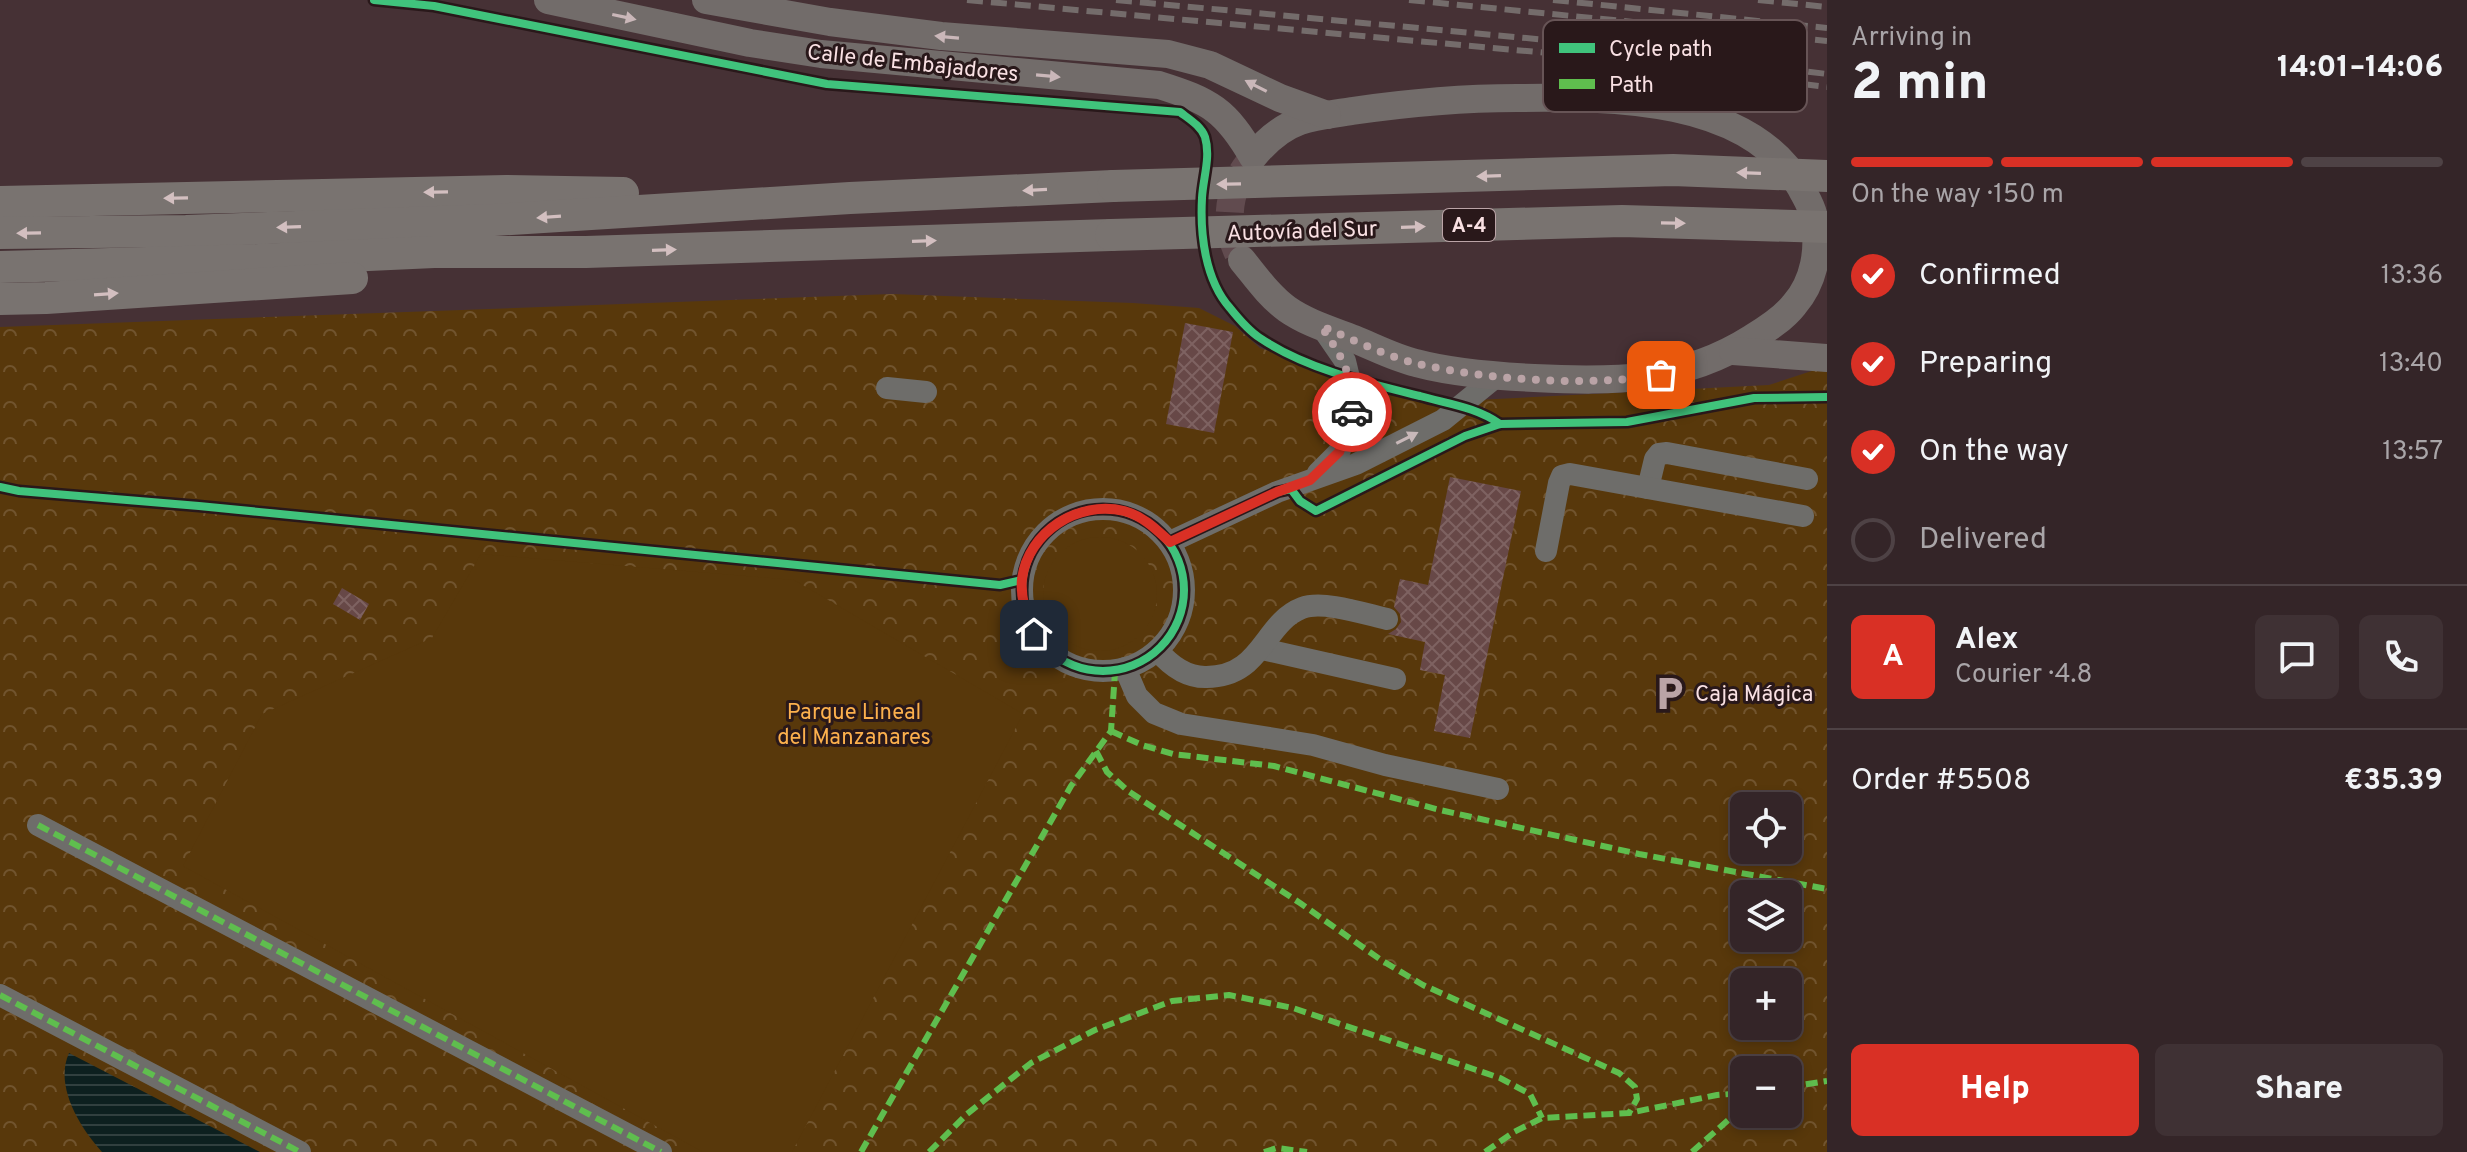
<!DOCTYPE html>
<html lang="en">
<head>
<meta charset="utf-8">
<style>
  :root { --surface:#342528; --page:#3f3134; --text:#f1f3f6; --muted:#a9a5a8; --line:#4e4245; --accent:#d93025 }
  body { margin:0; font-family:Overpass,sans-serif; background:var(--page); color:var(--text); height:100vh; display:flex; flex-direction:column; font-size:30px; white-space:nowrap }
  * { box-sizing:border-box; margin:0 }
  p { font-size:26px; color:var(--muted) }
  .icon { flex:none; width:44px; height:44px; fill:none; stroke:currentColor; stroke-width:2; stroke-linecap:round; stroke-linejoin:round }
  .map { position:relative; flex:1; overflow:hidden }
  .details { display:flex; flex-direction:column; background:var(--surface); width:640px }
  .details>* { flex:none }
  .fabs { position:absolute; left:1730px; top:792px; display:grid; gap:16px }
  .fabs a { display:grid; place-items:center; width:72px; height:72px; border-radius:12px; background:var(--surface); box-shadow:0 4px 12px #0003,0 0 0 2px var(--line); font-size:40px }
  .pin { position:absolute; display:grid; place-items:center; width:68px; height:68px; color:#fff; margin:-34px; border-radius:16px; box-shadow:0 4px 12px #0006 }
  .courier { position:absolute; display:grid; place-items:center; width:80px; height:80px; margin:-40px; border:6px solid #d93025; border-radius:50%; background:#fff; color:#222; box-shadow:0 2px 10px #0007 }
  .overview em { font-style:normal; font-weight:800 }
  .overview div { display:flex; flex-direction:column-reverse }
  .overview { display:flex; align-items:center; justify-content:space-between; height:136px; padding:0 24px }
  h1 { font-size:52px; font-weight:800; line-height:60px }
  .bar { display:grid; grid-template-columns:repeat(4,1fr); gap:12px 8px; align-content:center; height:96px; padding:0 24px }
  .bar i { height:10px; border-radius:6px; background:var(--line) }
  .bar .current { background:var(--accent) }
  .bar p { grid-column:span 4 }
  .line { display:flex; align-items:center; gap:20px; padding:0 24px; border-top:2px solid var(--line) }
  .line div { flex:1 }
  .round { display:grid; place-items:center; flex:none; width:84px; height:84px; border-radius:12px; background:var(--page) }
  ol { padding:0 24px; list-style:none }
  li { display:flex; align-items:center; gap:24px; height:88px }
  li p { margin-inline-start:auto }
  li .icon { padding:8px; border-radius:50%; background:var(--accent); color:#fff; stroke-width:4 }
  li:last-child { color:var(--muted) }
  li i { width:44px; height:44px; border:4px solid var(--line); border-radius:50% }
  .primary-button { display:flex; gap:16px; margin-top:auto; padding:16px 24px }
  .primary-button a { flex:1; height:92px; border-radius:12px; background:var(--accent); color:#fff; font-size:32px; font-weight:800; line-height:92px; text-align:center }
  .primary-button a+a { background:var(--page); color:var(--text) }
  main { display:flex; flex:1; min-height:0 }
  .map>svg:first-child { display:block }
  .park { fill:url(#park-crowns); fill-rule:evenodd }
  .garden { fill:#58380b }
  .water { fill:url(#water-rules) }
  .building { fill:url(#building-cross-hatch) }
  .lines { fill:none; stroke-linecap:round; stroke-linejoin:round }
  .major-tunnel { stroke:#614b4f; stroke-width:28; stroke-dasharray:28 14; stroke-linecap:butt }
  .minor { stroke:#6e6d6a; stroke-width:22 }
  .major { stroke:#726c6a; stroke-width:28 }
  .highway { stroke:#797370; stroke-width:32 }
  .rail { stroke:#746c6b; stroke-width:6; stroke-dasharray:16 8; stroke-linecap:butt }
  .highway-bridge { stroke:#797370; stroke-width:32 }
  .quiet { stroke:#5fbe4e; stroke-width:6; stroke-dasharray:12 6; stroke-linecap:butt }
  .cycleway-casing { stroke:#29181a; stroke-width:13 }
  .cycleway { stroke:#40c37c; stroke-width:8 }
  .oneway { fill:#cab7b9 }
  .oneway2 { fill:#d3bfc0 }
  .oneway3 { fill:#c8b8b9 }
  .done { stroke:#baa3a6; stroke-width:8; stroke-dasharray:0 14.4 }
  .route { stroke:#d93025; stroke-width:10 }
  .labels { text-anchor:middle; stroke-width:6; stroke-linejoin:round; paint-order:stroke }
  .shield { fill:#29181a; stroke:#bba4a7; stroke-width:2 }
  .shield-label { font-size:20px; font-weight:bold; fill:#f9e0e3 }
  .street-label { font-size:22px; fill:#f9e0e3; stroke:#29181a }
  .poi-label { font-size:22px; fill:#f9e0e3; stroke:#29181a; text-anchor:start }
  .park-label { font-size:22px; fill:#fcb04d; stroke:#29181a }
  .key { fill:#29181a; stroke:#675456; stroke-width:2 }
  .key-label { font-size:22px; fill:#f9e0e3 }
</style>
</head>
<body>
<main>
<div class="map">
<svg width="1827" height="1152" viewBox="0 0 1827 1152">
  <defs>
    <pattern id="park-crowns" width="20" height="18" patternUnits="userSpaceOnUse" patternTransform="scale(2)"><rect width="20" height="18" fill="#58380b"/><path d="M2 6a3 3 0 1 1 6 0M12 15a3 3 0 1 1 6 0" fill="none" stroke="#71542e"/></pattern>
    <pattern id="water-rules" width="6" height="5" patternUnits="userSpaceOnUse" patternTransform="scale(2)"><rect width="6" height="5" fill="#0d201f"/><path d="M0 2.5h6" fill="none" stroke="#31403f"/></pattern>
    <pattern id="building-cross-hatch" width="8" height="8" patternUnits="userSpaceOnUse" patternTransform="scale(2)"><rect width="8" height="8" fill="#674847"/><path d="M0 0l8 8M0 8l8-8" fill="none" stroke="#7e6261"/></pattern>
  </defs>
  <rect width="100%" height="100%" fill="#463135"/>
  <path class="park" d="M892 294 1133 303 1199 308 1235 326 1260 348 1438 402 1769 385 1827 366V1152H0V327ZM1744 806H1788V850H1744ZM1744 894H1788V938H1744ZM1744 982H1788V1026H1744ZM1744 1070H1788V1114H1744Z"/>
  <g class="garden">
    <circle cx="1100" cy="594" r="57"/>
    <path d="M481 554 794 580 1023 714 792 1152H703L183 866 262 714 432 638Z"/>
  </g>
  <path class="water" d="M69 1053 260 1152H102C80 1128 54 1086 69 1053Z"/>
  <g class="building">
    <path d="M1185 323 1233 332 1214 433 1166 424Z"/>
    <path d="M1450 477 1521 491 1470 738 1434 731 1445 675 1420 670 1425 642 1388 634 1396 629 1401 622 1400 614 1394 607 1400 579 1428 585Z"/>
    <path d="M342 588 369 604 360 620 333 604Z"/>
  </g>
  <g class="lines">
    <path class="major-tunnel" d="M1238 253C1224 223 1228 190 1248 164"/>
    <g class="minor">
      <path d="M887 388 926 392"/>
      <path d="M1318 473 1339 452 1352 420V390L1345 361 1321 326"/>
      <path d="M1648 488 1655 459 1659 454 1667 453 1807 479"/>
      <circle cx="1103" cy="590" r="81"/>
      <path d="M1170 542 1277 492 1356 464 1443 420 1497 376"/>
      <path d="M1546 551 1559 483 1562 476 1570 474 1803 516"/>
      <path d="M1262 649 1395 679"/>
      <path d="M1158 651C1170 665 1186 677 1205 677 1262 678 1263 623 1302 608 1323 600 1365 614 1387 619"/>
      <path d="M1125 668 1137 696 1154 713 1181 724 1313 745 1385 765 1498 789"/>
      <path d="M38 825 661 1152"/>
      <path d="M0 995 300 1152"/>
    </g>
    <g class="major">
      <path d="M548 0 750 43 821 54 1159 85C1210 101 1226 110 1253 157 1266 141 1280 128 1300 121 1316 115 1335 114 1352 111 1407 103 1462 98 1517 98 1610 97 1750 96 1801 188 1806 198 1812 206 1814 218 1820 248 1815 281 1794 305 1783 319 1767 329 1752 338 1683 382 1614 382 1534 378 1496 376 1453 373 1416 363 1395 358 1374 347 1354 339 1331 330 1307 323 1287 309 1269 296 1256 277 1242 260"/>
      <path d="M706 0 830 22 941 36 1168 54 1210 65 1280 98 1327 115"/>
      <path d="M1733 351 1827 358"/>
    </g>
    <g class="highway">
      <path d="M0 202 506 191 623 193"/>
      <path d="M0 233 186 231 494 220 850 198 1113 186"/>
      <path d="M0 267 259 260 434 252H586L1111 235"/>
      <path d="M0 299 46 298 352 278"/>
    </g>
    <g class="rail">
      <path d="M967 0 1559 54 1827 87"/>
      <path d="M1116 0 1558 41 1827 74"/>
      <path d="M1409 0 1827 41"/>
      <path d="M1553 0 1827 28"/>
      <path d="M1758 0 1827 7"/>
    </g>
    <g class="highway-bridge">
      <path d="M1113 186 1673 170 1827 176"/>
      <path d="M1111 235 1622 221 1827 227"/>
    </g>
    <g class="quiet">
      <path d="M1111 731 1142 745 1173 754 1274 766 1440 810 1639 854 1827 889"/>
      <path d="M1096 751 1107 772 1128 791 1300 903 1381 960 1423 985 1619 1073 1635 1087 1637 1099 1629 1113"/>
      <path d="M38 825 661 1152"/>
      <path d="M0 995 300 1152"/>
      <path d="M1788 1087 1827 1081"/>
      <path d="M861 1152 1071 786 1111 731 1115 672"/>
      <path d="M929 1152 967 1114 1031 1063 1095 1030 1172 1001 1229 995 1293 1008 1500 1078 1530 1094 1542 1118"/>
      <path d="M1264 1152 1277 1148 1307 1152"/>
      <path d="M1485 1152 1514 1132 1542 1118 1629 1113 1717 1095 1744 1093"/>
      <path d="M1692 1152 1744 1106"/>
    </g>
    <defs>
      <g id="cycleway">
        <path d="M374 0 434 6 827 84 1180 112C1189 119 1201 126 1205 137 1211 157 1203 178 1202 198 1200 234 1205 280 1230 308 1238 318 1249 331 1260 338 1306 369 1367 383 1420 396 1448 404 1476 407 1500 424"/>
        <path d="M0 487 19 491 199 506 1000 585 1022 580"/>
        <circle cx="1103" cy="590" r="81"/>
        <path d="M1170 542 1277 492 1291 489 1300 501 1316 511 1465 436 1500 424 1627 422 1754 398 1827 397"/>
      </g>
    </defs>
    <use href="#cycleway" class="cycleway-casing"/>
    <use href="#cycleway" class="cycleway"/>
  </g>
  <defs><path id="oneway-solid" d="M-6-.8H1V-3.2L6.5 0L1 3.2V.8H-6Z" transform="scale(2)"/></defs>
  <g class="oneway">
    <use href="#oneway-solid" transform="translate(624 17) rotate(12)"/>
    <use href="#oneway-solid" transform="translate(947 37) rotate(-175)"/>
    <use href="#oneway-solid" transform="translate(1048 76) rotate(5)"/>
    <use href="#oneway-solid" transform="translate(1256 86) rotate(-153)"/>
  </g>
  <g class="oneway2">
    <use href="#oneway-solid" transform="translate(1749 173) rotate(-178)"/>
    <use href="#oneway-solid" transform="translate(1489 176) rotate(178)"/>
    <use href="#oneway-solid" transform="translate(1229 184) rotate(179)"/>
    <use href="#oneway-solid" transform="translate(1035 190) rotate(177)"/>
    <use href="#oneway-solid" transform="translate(436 192) rotate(179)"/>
    <use href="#oneway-solid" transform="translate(176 198) rotate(179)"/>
    <use href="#oneway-solid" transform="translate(549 217) rotate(176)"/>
    <use href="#oneway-solid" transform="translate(1673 223) rotate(1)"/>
    <use href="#oneway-solid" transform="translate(289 227) rotate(178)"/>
    <use href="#oneway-solid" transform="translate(1413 227) rotate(-2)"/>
    <use href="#oneway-solid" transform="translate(29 233) rotate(179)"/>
    <use href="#oneway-solid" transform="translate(924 241) rotate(-2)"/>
    <use href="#oneway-solid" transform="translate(664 250) rotate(-2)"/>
    <use href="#oneway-solid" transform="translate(106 294) rotate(-4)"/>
  </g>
  <use class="oneway3" href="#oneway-solid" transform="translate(1407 438) rotate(-27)"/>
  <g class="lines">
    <path class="done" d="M1352 412C1352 371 1343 359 1321 326 1352 339 1385 356 1418 364 1491 380 1587 387 1661 375"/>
    <path class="route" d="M1034 634C1027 616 1020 599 1022 579 1028 532 1078 500 1124 511 1143 516 1156 529 1170 542L1277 492 1310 480 1339 452 1352 420V412"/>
  </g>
  <defs>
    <symbol id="parking-bare" viewBox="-9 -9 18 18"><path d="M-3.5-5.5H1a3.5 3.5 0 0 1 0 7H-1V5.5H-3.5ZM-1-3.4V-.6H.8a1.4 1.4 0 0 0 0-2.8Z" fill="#baa3a6" stroke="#29181a" stroke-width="2.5" paint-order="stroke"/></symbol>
  </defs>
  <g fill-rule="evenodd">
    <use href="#parking-bare" x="1644" y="668" width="51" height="51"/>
  </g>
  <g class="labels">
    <rect class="shield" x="1443" y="209" width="52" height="32" rx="6"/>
    <g class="shield-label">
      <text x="1469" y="232">A-4</text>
    </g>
    <g class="street-label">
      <text transform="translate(913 62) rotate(6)" y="8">Calle de Embajadores</text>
      <text transform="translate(1302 230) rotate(-2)" y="8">Autovía del Sur</text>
    </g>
    <g class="poi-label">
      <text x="1695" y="701">Caja Mágica</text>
    </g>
    <g class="park-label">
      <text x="854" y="719">Parque Lineal<tspan x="854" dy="25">del Manzanares</tspan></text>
    </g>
  </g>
  <rect x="1543" y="20" width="264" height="92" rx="12" class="key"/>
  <rect x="1559" y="43" width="36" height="10" fill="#40c37c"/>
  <rect x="1559" y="79" width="36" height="10" fill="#5fbe4e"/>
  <g class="key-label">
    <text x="1609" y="56">Cycle path</text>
    <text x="1609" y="92">Path</text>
  </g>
</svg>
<div class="fabs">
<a><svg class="icon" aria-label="locate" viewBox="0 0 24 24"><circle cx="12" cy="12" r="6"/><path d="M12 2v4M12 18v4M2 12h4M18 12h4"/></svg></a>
<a><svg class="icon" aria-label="layers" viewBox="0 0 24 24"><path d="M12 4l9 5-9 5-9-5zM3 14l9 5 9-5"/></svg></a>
<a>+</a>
<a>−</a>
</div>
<div class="pin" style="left:1661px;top:375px;background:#ea580c"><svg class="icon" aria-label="bag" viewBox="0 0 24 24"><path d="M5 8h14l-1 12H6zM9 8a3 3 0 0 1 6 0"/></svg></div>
<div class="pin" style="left:1034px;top:634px;background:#1f2937"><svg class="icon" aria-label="home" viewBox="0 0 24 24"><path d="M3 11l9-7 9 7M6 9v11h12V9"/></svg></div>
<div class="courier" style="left:1352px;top:412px"><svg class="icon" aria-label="car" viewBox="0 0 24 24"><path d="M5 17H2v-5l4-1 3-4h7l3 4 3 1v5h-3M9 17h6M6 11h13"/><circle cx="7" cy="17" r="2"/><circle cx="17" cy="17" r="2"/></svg></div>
</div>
<section class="details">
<div class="overview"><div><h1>2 min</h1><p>Arriving in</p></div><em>14:01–14:06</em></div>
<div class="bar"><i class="current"></i><i class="current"></i><i class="current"></i><i></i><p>On the way · 150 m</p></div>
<ol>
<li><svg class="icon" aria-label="check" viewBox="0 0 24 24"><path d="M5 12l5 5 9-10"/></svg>Confirmed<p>13:36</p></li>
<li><svg class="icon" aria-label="check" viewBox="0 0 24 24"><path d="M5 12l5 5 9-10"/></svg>Preparing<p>13:40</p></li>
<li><svg class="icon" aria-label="check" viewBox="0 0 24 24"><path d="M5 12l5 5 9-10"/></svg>On the way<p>13:57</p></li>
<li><i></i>Delivered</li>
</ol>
<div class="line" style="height:144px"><b class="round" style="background:var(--accent);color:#fff">A</b><div><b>Alex</b><p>Courier · 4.8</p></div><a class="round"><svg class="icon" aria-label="chat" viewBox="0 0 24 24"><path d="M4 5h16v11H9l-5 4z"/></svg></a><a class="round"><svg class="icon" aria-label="phone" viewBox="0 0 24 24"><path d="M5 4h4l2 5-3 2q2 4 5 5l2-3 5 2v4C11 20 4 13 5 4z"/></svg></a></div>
<div class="line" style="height:104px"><div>Order #5508</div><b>€35.39</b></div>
<div class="primary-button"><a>Help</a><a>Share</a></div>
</section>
</main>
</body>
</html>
